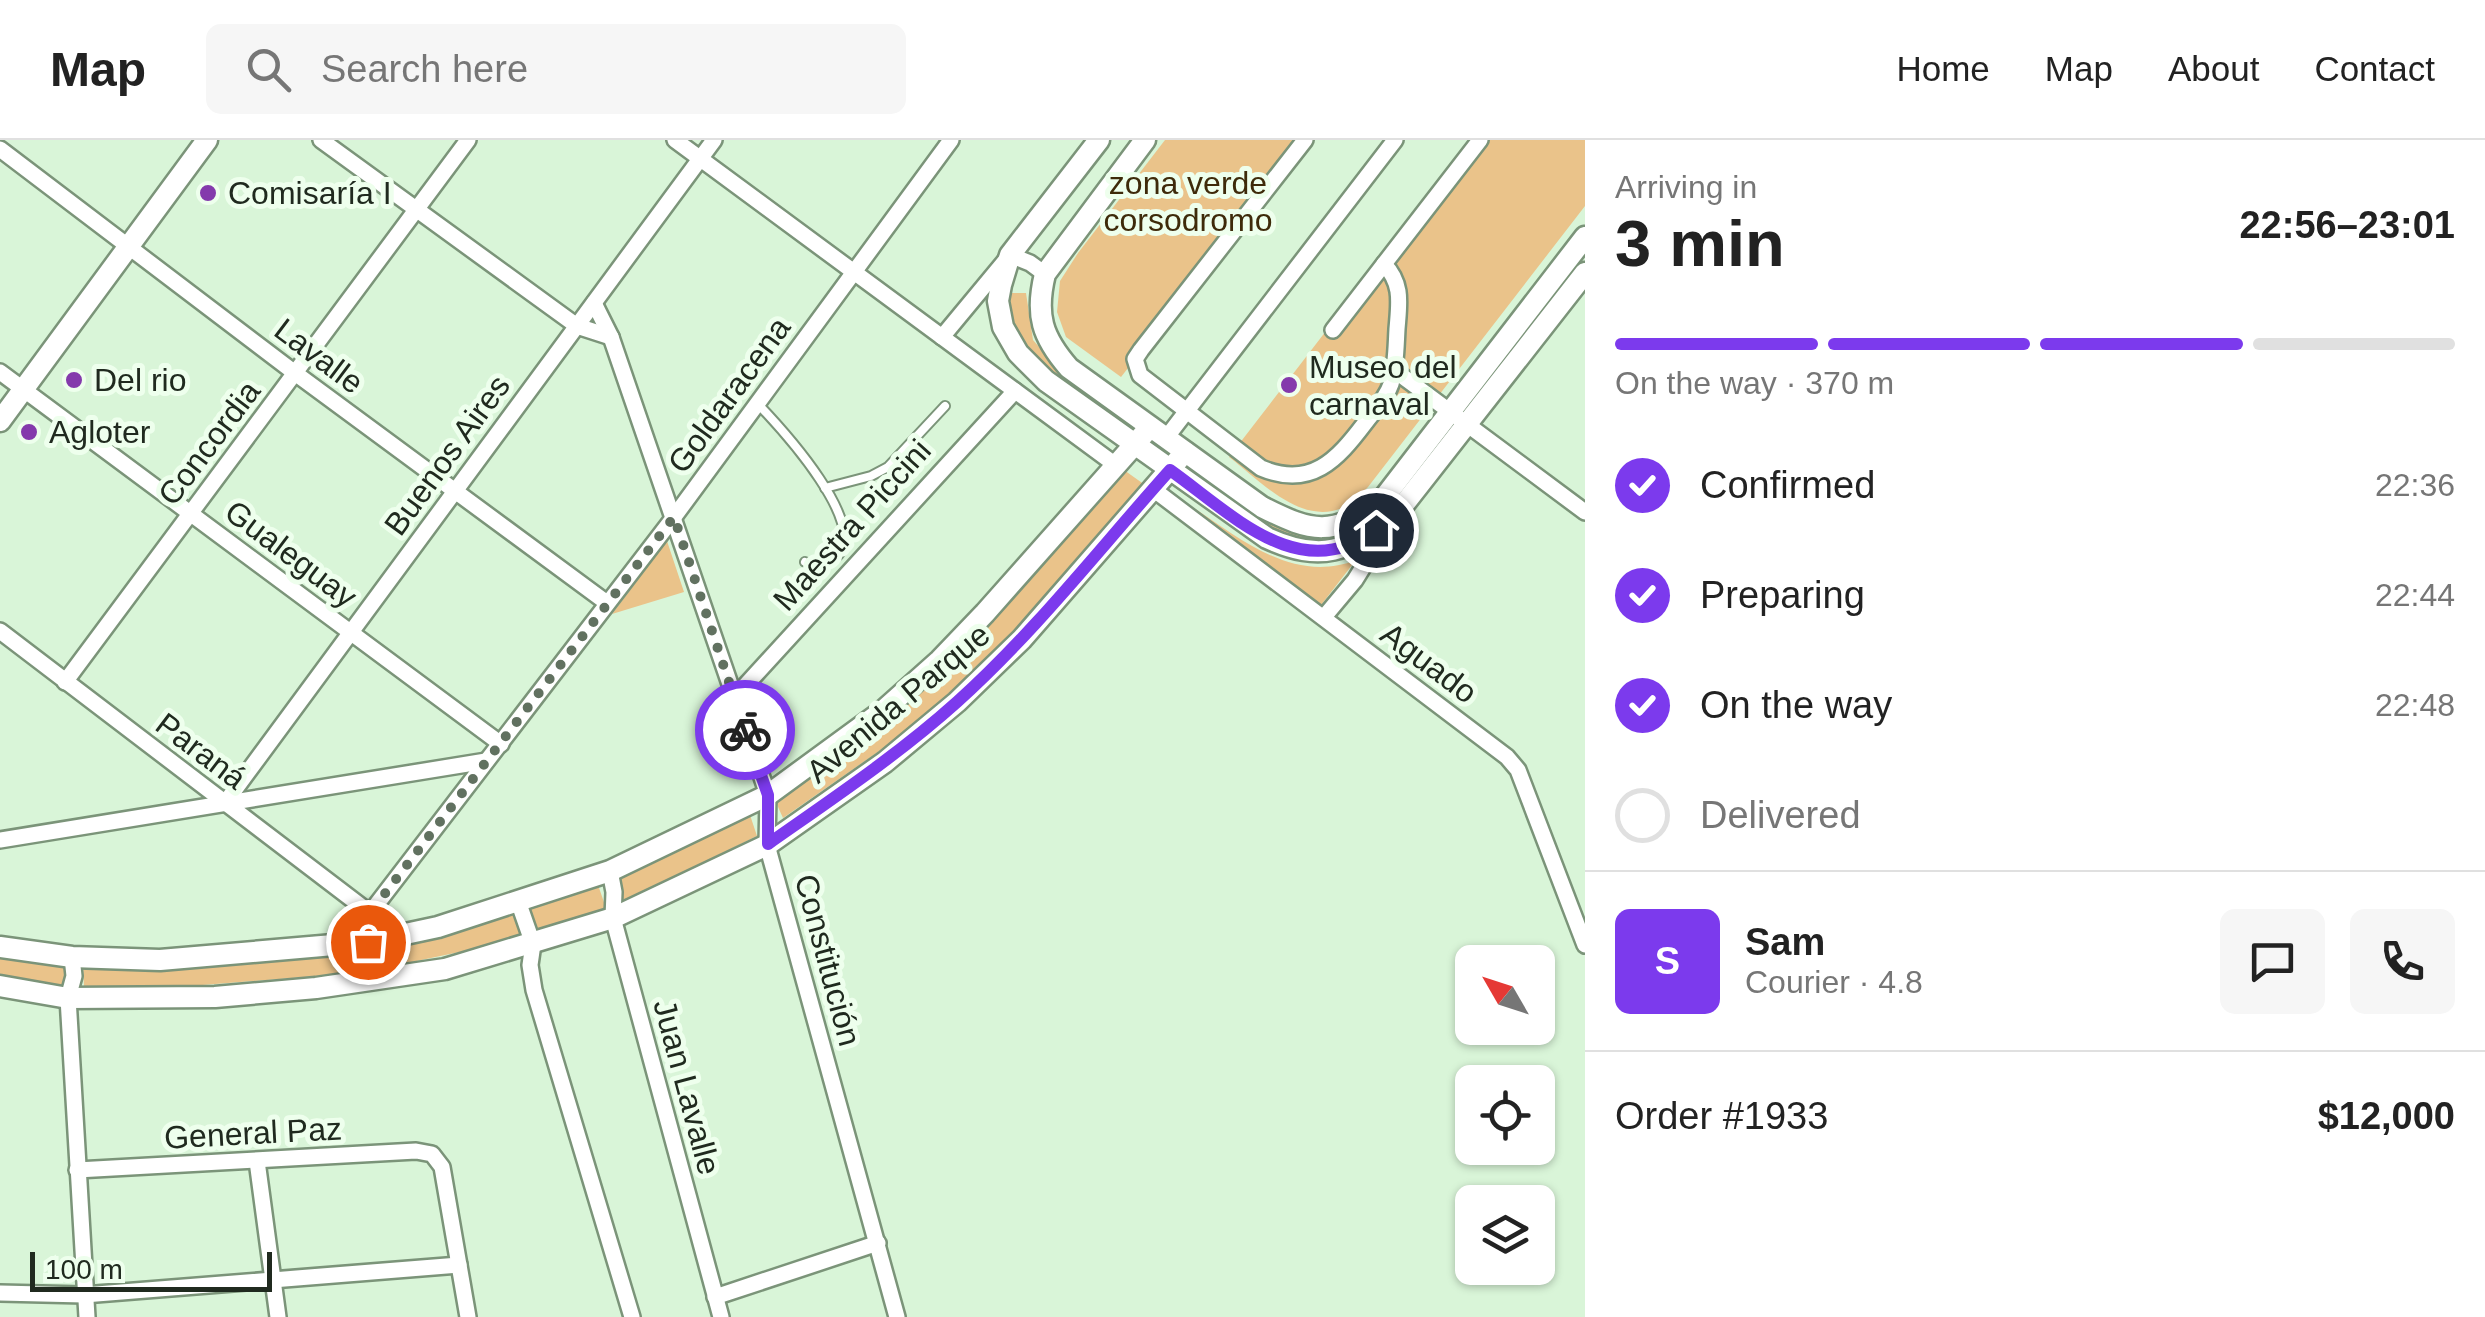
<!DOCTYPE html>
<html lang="en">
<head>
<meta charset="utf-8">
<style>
  :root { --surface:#fff; --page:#f6f6f6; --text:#222; --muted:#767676; --line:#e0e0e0; --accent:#7c3aed }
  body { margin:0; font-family:Arial,sans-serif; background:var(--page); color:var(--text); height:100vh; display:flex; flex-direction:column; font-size:38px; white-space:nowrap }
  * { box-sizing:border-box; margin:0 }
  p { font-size:32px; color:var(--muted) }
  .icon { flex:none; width:55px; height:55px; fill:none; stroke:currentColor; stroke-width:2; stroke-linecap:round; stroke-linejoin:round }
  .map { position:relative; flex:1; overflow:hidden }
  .panel { display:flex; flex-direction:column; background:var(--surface); width:900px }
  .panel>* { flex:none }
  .needle { width:65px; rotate:309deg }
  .fabs { position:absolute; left:1455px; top:805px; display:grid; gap:20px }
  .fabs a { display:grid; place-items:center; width:100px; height:100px; border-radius:15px; background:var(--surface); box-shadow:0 2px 8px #0004; font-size:50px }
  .scale { position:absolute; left:30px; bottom:25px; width:242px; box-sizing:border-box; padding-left:10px; border:5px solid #202a1f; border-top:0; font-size:28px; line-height:35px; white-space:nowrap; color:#202a1f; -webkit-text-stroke:8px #eeffed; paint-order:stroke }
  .pin { position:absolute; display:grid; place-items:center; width:85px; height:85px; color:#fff; margin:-42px; border:5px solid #fff; border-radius:50%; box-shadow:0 2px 10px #0007 }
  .courier { position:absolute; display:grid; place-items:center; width:100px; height:100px; margin:-50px; border:8px solid #7c3aed; border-radius:50%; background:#fff; color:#222; box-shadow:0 2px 12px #0007 }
  .headline em { font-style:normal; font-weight:600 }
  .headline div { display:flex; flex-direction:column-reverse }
  .headline { display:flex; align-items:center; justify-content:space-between; height:170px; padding:0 30px }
  h1 { font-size:65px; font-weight:600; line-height:75px }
  .bar { display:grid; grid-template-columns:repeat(4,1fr); gap:15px 10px; align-content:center; height:120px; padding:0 30px }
  .bar i { height:12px; border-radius:8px; background:var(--line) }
  .bar .current { background:var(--accent) }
  .bar p { grid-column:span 4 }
  .line { display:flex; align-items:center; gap:25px; padding:0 30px; border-top:2px solid var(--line) }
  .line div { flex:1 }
  .round { display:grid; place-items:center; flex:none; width:105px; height:105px; border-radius:15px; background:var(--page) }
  ol { padding:0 30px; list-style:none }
  li { display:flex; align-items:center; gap:30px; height:110px }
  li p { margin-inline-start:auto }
  li .icon { padding:10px; border-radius:50%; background:var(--accent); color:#fff; stroke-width:4 }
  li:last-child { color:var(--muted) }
  li i { width:55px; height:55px; border:5px solid var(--line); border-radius:50% }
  header { display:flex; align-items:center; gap:60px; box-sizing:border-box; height:140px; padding:0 50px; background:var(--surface); border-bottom:2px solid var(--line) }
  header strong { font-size:48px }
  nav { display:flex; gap:55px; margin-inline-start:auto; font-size:35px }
  .search { width:700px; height:90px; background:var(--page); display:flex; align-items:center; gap:25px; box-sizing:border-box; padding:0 35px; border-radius:15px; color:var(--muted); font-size:38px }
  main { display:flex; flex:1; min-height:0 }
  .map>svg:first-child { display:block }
  .green { fill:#eac38a }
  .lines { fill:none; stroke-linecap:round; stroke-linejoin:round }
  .lane-casing { stroke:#7b9479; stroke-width:12 }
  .street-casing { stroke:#7b9479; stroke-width:20 }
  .secondary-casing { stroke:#7b9479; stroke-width:25 }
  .lane { stroke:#fff; stroke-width:8 }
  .street { stroke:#fff; stroke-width:15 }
  .secondary { stroke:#fff; stroke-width:20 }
  .done { stroke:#617160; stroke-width:10; stroke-dasharray:0 18 }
  .route { stroke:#7c3aed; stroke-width:12 }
  .poi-dot { fill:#843aac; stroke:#eeffed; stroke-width:4 }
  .labels { text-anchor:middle; stroke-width:10; stroke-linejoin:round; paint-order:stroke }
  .park-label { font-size:32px; fill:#3e2a0a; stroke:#eeffed }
  .poi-label { font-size:32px; fill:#202a1f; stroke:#eeffed; text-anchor:start }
  .street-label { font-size:32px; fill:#202a1f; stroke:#eeffed }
</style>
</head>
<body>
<header>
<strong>Map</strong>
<div class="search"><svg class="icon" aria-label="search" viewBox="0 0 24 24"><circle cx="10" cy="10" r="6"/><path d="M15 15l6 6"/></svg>Search here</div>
<nav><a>Home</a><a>Map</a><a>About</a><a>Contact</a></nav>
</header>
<main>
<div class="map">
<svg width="1585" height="1177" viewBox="0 0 1585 1177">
  <rect width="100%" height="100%" fill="#d9f5d8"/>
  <g class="green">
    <path d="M1165 0H1307L1121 237 1066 197 1057 172 1060 141 1078 113Z"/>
    <path d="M1473 0H1585V66L1368 347C1363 352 1356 361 1350 364 1305 391 1262 342 1229 317Z"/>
    <path d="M1008 153H1026L1033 200 1055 225 1132 279 1122 290C1089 266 1025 224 1012 185 1009 176 1009 163 1008 153Z"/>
    <path d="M1443 290 1451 297 1356 399 1319 404 1281 393 1186 334 1193 326 1258 369 1354 388Z"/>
    <path d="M1124 330 1145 345 1017 494 908 591 783 678 774 658 889 574 997 475Z"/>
    <path d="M1188 364C1238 397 1293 445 1356 420L1321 465Z"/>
    <path d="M667 401 684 452 612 474Z"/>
    <path d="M750 675 757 696 623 762 620 737Z"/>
    <path d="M597 742 607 771 538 794 530 769Z"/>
    <path d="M512 773 522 799 378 829 376 807Z"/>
    <path d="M0 813 66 822V848L0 837Z"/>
    <path d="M347 814 349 833 343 834 165 848 84 847 83 825 168 827Z"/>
  </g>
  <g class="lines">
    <defs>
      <g id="lane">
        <path d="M757 263C780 287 875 389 834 419 824 426 815 427 805 422"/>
        <path d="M825 348 871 336 888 327 945 266"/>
      </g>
      <g id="street">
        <path d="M321 0 577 186 611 197"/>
        <path d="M675 0 1117 326"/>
        <path d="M1305 0 1141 210 1135 219 1140 235 1261 328C1311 349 1337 320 1365 283 1374 271 1386 259 1391 244 1396 227 1396 207 1397 189 1399 163 1403 144 1384 124"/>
        <path d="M0 9 295 233 607 463"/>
        <path d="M594 163 611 197 768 655 767 705 897 1177"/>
        <path d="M1333 190 1480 0"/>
        <path d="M942 197 1010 115 1030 123 1045 134"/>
        <path d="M1394 230 1585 372"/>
        <path d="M0 232 501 604"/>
        <path d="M1166 298 1395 0"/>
        <path d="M1153 349 1507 617 1518 630 1585 805"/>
        <path d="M1324 477 1355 440 1391 382"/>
        <path d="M0 491 370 773"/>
        <path d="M65 542 468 0"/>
        <path d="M733 559 1015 251"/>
        <path d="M225 663 714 0"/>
        <path d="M0 700 486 621"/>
        <path d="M610 731 614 752 613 778 721 1177"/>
        <path d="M518 761 533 804 530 825 534 850 632 1177"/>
        <path d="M72 817 74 836 68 858 87 1177"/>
        <path d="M370 840V773L674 377 951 0"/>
        <path d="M257 1021 278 1177"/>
        <path d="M77 1030 416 1011 432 1014 442 1027 468 1177"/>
        <path d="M0 1153 84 1155 459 1125"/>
        <path d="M715 1157 878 1103"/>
      </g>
      <g id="secondary">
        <path d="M1099 0 1010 115 1001 145 998 161 1003 187 1018 213 1046 241 1267 398C1322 423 1347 411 1394 377L1585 133"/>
        <path d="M1145 0 1045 134C1035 175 1042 197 1069 228L1262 367C1313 393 1332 396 1380 363L1585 97"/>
        <path d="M0 281 207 0"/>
        <path d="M0 807 72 817 160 820 368 802 438 787 610 731 768 655 884 570 940 520 985 473 1150 287"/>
        <path d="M0 846 68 858 215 857 316 848 445 829 613 778 767 705 885 622 957 562 1022 499 1185 312"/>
      </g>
    </defs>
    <use href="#lane" class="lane-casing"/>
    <use href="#street" class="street-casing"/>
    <use href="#secondary" class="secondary-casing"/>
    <use href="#lane" class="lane"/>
    <use href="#street" class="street"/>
    <use href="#secondary" class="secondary"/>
  </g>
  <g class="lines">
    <path class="done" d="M368 802 370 773 674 377 745 590"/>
    <path class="route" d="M745 590 768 655V704C832 659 898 615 957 562 1035 492 1100 408 1170 330 1232 374 1300 447 1376 390"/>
  </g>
  <g class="poi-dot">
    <circle cx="208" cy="53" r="10"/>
    <circle cx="74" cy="240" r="10"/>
    <circle cx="1289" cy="245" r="10"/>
    <circle cx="29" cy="292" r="10"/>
  </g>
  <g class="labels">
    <g class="park-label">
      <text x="1188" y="54">zona verde<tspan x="1188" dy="37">corsodromo</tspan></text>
    </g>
    <g class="poi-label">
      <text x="228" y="64">Comisaría I</text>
      <text x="1309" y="238">Museo del<tspan x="1309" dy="37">carnaval</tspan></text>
      <text x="94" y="251">Del rio</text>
      <text x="49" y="303">Agloter</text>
    </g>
    <g class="street-label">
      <text transform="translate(319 216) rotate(37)" y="11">Lavalle</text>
      <text transform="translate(729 255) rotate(-54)" y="11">Goldaracena</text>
      <text transform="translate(209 303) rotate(-53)" y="11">Concordia</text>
      <text transform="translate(447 315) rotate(-54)" y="11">Buenos Aires</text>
      <text transform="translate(852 385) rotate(-48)" y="11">Maestra Piccini</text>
      <text transform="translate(291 414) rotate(37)" y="11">Gualeguay</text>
      <text transform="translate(1429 523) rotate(37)" y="11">Aguado</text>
      <text transform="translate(898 563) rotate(-40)" y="11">Avenida Parque</text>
      <text transform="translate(201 611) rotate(37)" y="11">Paraná</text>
      <text transform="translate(828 820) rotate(75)" y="11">Constitución</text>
      <text transform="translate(687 947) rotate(75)" y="11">Juan Lavalle</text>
      <text transform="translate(253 993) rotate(-3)" y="11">General Paz</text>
    </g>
  </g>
</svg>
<div class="fabs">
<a><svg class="needle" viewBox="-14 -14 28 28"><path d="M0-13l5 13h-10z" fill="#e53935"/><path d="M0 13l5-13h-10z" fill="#767676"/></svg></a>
<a><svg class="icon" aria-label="locate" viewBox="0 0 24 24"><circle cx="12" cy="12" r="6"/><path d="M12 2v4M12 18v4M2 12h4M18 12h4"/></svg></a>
<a><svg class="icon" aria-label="layers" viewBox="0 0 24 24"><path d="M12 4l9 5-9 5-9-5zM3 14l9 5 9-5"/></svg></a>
</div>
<div class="scale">100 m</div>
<div class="pin" style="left:368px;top:802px;background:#ea580c"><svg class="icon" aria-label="bag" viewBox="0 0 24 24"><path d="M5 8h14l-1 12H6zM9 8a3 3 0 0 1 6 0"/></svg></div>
<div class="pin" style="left:1376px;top:390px;background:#1f2937"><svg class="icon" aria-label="home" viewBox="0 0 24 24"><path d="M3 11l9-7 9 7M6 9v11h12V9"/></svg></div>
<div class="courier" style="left:745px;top:590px"><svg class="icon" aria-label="bike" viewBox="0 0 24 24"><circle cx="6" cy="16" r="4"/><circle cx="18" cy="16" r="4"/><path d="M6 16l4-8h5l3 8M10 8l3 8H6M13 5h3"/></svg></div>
</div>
<section class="panel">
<div class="headline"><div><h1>3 min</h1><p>Arriving in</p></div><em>22:56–23:01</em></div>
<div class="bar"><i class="current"></i><i class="current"></i><i class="current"></i><i></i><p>On the way · 370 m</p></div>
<ol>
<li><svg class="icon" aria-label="check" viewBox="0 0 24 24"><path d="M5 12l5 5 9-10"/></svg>Confirmed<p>22:36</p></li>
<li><svg class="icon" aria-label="check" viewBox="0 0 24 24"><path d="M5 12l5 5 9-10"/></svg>Preparing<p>22:44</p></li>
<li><svg class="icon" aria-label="check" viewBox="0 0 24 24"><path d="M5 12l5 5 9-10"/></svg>On the way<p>22:48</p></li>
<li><i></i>Delivered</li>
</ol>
<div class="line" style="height:180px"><b class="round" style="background:var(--accent);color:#fff">S</b><div><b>Sam</b><p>Courier · 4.8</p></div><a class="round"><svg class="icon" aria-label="chat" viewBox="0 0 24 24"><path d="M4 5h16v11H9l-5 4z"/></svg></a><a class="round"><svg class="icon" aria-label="phone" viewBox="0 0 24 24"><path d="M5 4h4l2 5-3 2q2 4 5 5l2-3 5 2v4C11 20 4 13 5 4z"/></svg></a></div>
<div class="line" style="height:130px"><div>Order #1933</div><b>$12,000</b></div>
</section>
</main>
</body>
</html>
